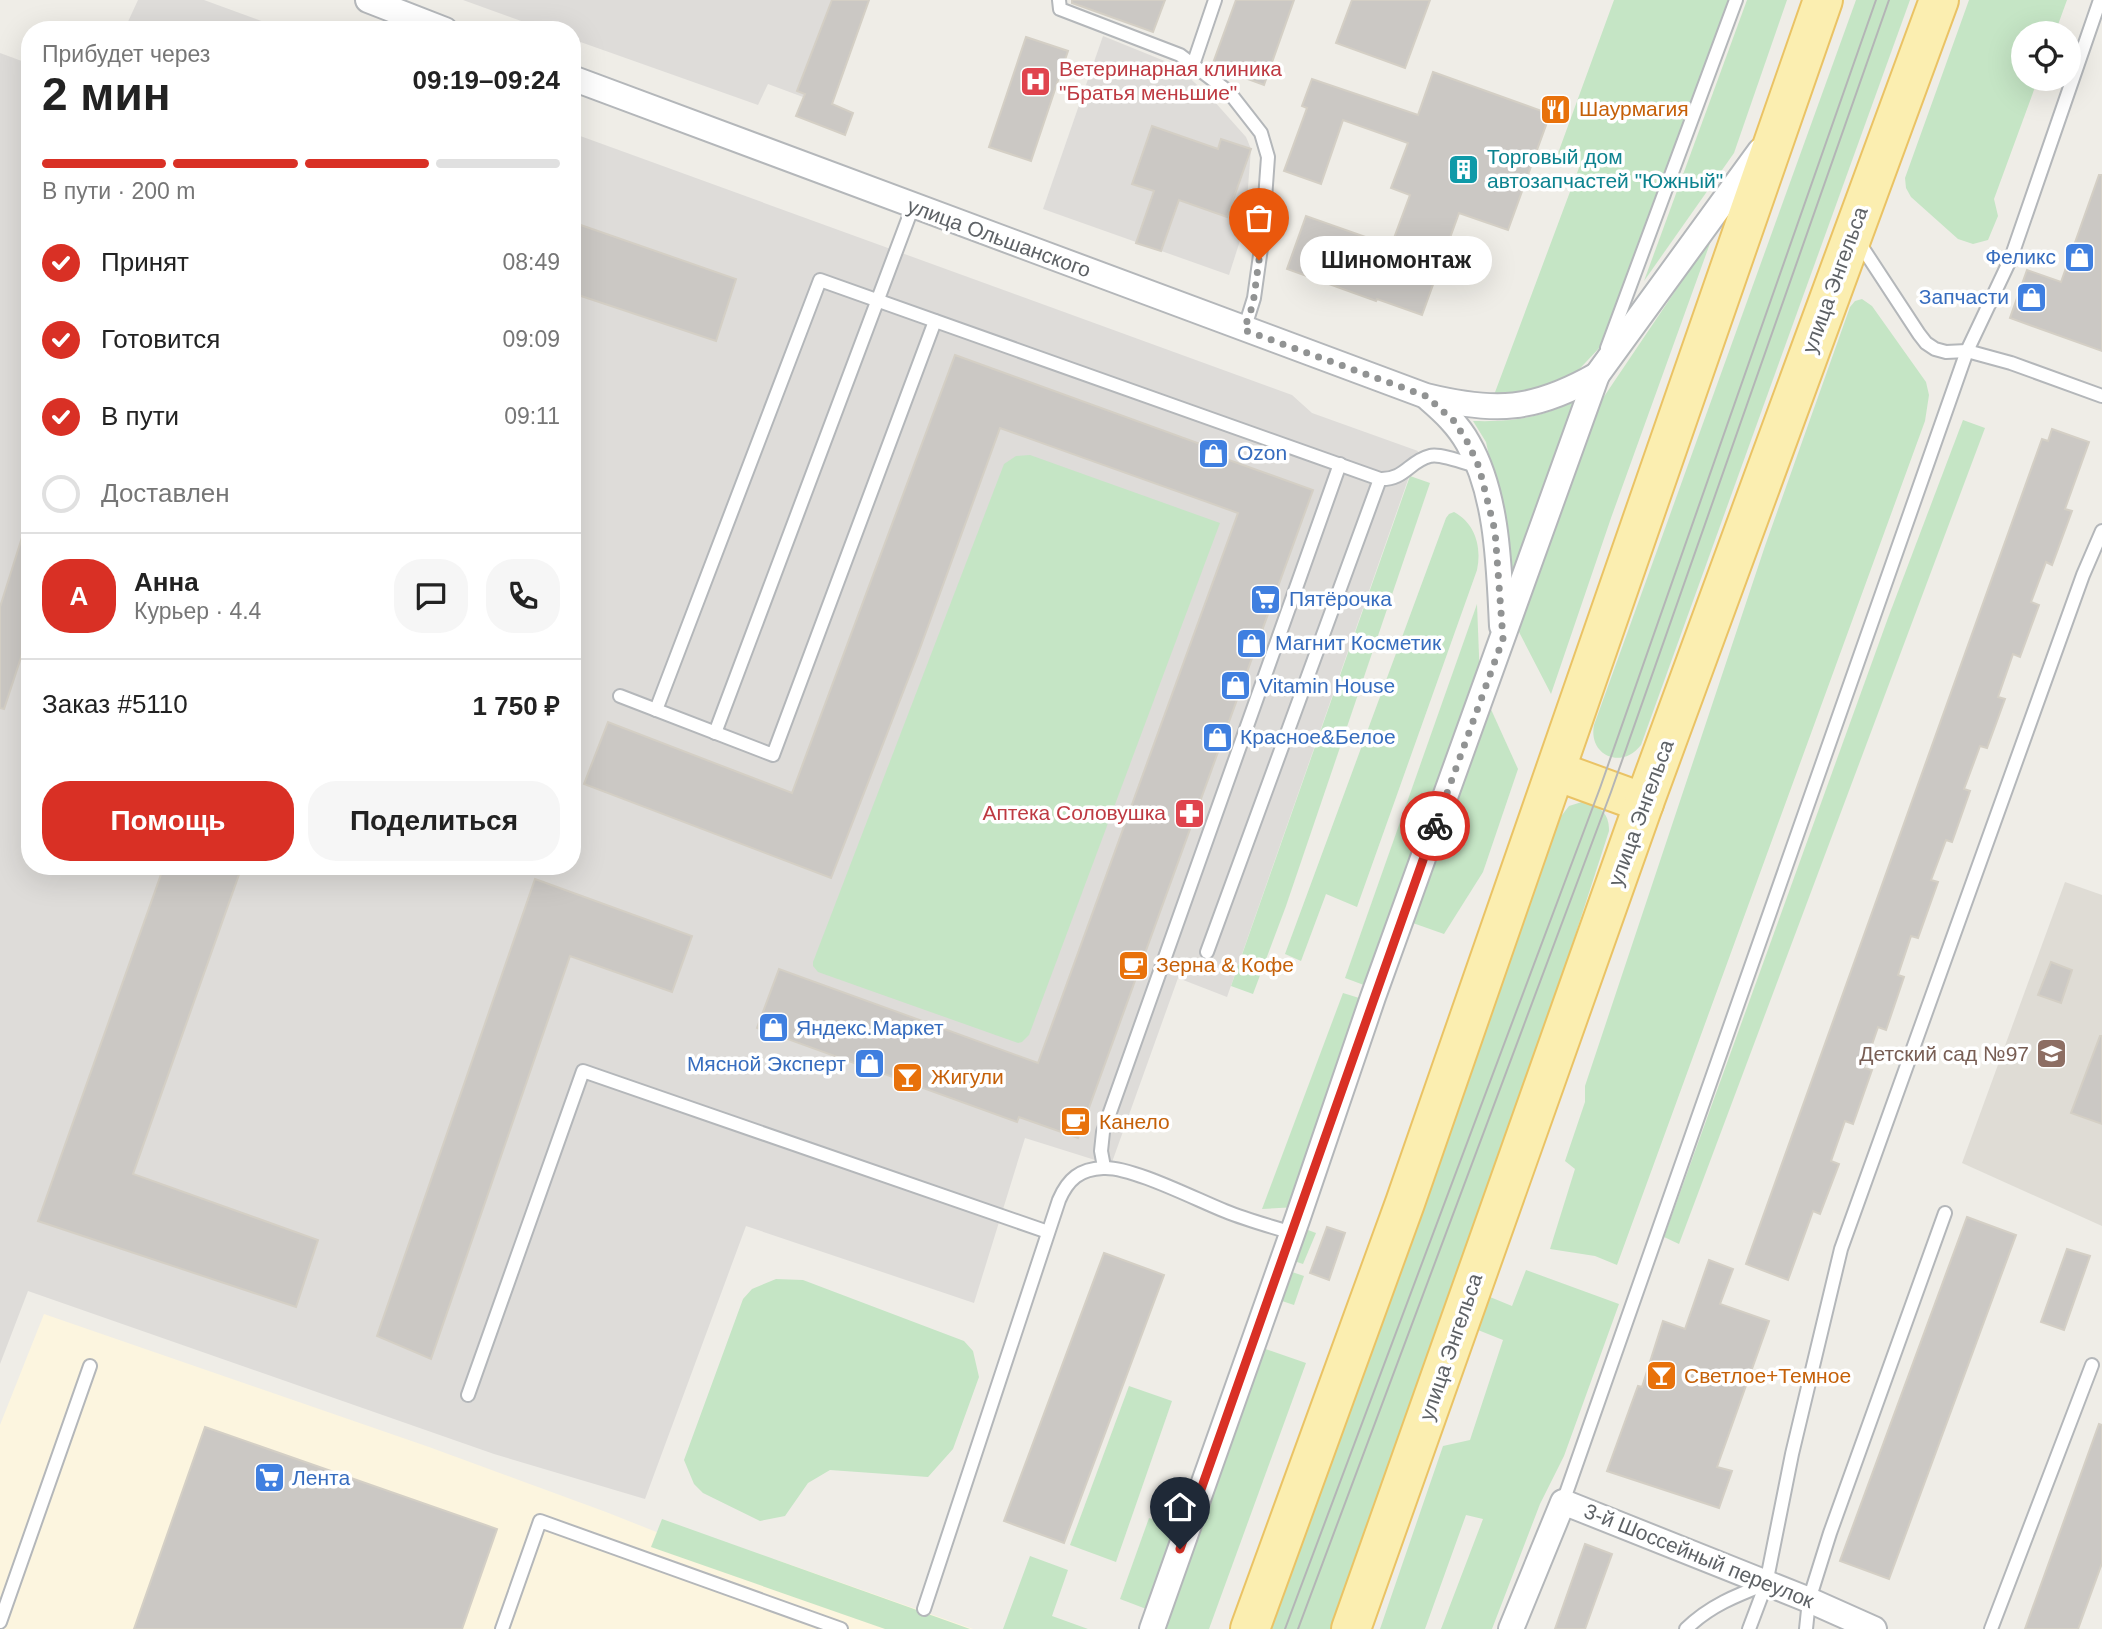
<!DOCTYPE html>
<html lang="ru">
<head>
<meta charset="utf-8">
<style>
  :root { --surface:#fff; --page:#f6f6f6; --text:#222; --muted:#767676; --line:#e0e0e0; --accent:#d93025 }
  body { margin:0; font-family:Arial,sans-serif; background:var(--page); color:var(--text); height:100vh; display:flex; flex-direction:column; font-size:26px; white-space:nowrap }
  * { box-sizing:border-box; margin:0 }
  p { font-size:23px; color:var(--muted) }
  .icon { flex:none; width:38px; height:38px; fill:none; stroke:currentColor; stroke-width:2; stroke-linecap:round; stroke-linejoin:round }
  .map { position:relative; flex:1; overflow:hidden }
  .panel { position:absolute; left:21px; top:21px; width:560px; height:854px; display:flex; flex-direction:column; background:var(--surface); border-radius:28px; box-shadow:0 7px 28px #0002 }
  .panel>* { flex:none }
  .tools { position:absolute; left:2011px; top:21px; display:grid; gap:14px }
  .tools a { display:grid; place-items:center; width:70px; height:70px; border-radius:50%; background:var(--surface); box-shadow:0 7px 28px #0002; font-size:35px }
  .pin { position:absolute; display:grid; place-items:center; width:60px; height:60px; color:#fff; margin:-72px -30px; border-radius:50% 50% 50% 0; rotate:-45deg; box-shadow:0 0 7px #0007 }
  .pin .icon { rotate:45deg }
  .courier { position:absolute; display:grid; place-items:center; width:70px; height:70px; margin:-35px; border:5px solid #d93025; border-radius:50%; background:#fff; color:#222; box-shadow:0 2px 9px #0007 }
  .bubble { position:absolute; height:49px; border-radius:24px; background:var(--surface); box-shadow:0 7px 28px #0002; font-size:23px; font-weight:800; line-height:49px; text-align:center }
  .headline em { font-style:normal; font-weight:800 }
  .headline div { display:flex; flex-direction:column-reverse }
  .headline { display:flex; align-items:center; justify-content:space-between; height:119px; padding:0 21px }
  h1 { font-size:46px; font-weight:800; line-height:52px }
  .bar { display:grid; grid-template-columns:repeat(4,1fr); gap:10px 7px; align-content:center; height:84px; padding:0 21px }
  .bar i { height:9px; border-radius:5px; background:var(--line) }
  .bar .active { background:var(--accent) }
  .bar p { grid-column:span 4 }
  .line { display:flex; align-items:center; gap:18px; padding:0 21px; border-top:2px solid var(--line) }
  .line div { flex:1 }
  .round { display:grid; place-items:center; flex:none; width:74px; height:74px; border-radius:28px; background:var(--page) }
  ol { padding:0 21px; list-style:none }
  li { display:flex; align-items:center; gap:21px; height:77px }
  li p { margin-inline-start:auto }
  li .icon { padding:7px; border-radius:50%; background:var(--accent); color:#fff; stroke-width:4 }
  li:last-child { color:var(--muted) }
  li i { width:38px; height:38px; border:4px solid var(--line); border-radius:50% }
  .cta { display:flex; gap:14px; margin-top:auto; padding:14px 21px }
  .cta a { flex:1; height:80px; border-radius:28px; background:var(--accent); color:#fff; font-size:28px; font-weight:800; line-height:80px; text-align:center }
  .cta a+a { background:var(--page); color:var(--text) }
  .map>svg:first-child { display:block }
  .commercial { fill:#fcf5df }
  .industrial { fill:#dedcd9 }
  .education { fill:#dfdcd5 }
  .green { fill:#c5e5c5 }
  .building { fill:#cbc8c4; stroke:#d4cfc5; stroke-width:2 }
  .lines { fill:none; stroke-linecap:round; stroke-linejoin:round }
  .service-casing { stroke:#b4b7ba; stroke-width:16 }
  .minor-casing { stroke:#b4b7ba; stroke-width:28 }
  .primary-casing { stroke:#eac365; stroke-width:42 }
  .service { stroke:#fff; stroke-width:12 }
  .minor { stroke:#fff; stroke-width:24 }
  .primary { stroke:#fbeeb0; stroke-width:38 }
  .tram { stroke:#b4b5b6; stroke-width:2 }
  .done { stroke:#919393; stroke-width:7; stroke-dasharray:0 12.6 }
  .route { stroke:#d93025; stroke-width:9 }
  .labels { text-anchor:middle; stroke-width:7; stroke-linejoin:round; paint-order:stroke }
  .health-label { font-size:21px; fill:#be3a42; stroke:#fff; text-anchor:start }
  .food-label { font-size:21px; fill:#c56008; stroke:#fff; text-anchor:start }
  .culture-label { font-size:21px; fill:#0d838f; stroke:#fff; text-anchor:start }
  .street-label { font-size:21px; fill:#5e6266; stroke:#fff }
  .shop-label { font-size:21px; fill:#366cbe; stroke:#fff; text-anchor:start }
  .education-label { font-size:21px; fill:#785e54; stroke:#fff; text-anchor:end }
</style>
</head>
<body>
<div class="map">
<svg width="2102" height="1629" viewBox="0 0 2102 1629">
  <rect width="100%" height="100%" fill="#efede7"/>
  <path class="commercial" d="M44 1314 429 1447 606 1512 770 1577 777 1560 973 1629H0V1425Z"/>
  <g class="industrial">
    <path d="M138 0H204L286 30H121L126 26Z"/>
    <path d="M463 0H832L797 91 804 94 803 97 768 84 758 105 572 39V30H546Z"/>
    <path d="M1103 36 1177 66 1213 100 1246 137 1251 149 1245 225 1229 275 1043 209Z"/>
    <path d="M0 53 30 64V866H572V133L1292 395 1312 413 1418 451 1227 997 1178 978 1111 1165 1025 1138 974 1303 746 1226 645 1499 494 1454 28 1291 0 1364Z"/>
  </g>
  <path class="education" d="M2065 882 2102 895V1226L1962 1163Z"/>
  <g class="green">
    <path d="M1614 0H1731L1602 345 1570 379 1491 403 1580 165 1557 156Z"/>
    <path d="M1747 0H1787L1734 153 1644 281Z"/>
    <path d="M1856 0H1910L1641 745C1622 770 1588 756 1594 725Z"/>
    <path d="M1969 0H2067L2055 33H2023V79H2038L1994 199 1998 216 1988 240 1973 244 1958 239 1911 197 1906 188 1905 178Z"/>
    <path d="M1713 235 1611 518 1551 694 1518 630 1601 401Z"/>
    <path d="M1862 299 1872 306 1926 382 1929 395 1925 421 1617 1265 1595 1256 1550 1249 1575 1169 1565 1161 1585 1102V1086L1765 546 1850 307 1855 301Z"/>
    <path d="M1578 400 1511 585 1501 511 1486 442 1473 421C1516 422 1538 418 1578 400Z"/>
    <path d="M1963 420 1985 428 1679 1244 1664 1237 1888 618Z"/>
    <path d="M1030 455 1220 523 1029 1035 1022 1042 1018 1043 818 972 813 966V962L1004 464 1016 456Z"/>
    <path d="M1410 476 1430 483 1286 906 1253 994 1231 986Z"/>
    <path d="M1454 512C1475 523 1482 547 1477 570L1357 907 1326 894 1301 961 1285 954 1446 518 1449 514Z"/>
    <path d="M1477 604 1480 681 1372 988 1345 978Z"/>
    <path d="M1489 705 1518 769 1483 872 1444 934 1410 922Z"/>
    <path d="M1585 801C1601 808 1609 813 1609 831L1443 1343 1339 1629H1262L1559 819 1569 806Z"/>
    <path d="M1343 993 1369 1001 1297 1207 1262 1209Z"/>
    <path d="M1300 1227 1316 1233 1303 1264 1288 1259Z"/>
    <path d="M1286 1270 1304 1276 1294 1305 1276 1299Z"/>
    <path d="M1526 1270 1619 1304 1564 1456 1540 1504 1492 1629H1441L1483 1519 1466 1515 1425 1629H1380L1443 1446 1470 1440 1503 1340 1478 1330 1490 1297 1512 1306Z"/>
    <path d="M776 1279 803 1280 964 1341 973 1351 979 1377 953 1449 928 1477 830 1470 808 1483 785 1516 760 1521 703 1493 694 1484 684 1460 743 1299 752 1289Z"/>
    <path d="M1257 1346 1306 1363 1209 1629H1159Z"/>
    <path d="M1129 1386 1172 1401 1116 1562 1070 1545Z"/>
    <path d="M1149 1518 1178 1528 1149 1610 1120 1599Z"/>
    <path d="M662 1519 970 1629H885L651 1547Z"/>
    <path d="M1030 1556 1068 1570 1052 1616 1088 1629H1003Z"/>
  </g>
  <g class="building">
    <path d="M832 0H869L832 104 853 113 845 135 796 116 805 94 797 91Z"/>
    <path d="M1072 0H1165L1153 32 1072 3Z"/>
    <path d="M1236 0H1294L1264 85 1212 66Z"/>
    <path d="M1352 0H1430L1405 68 1336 43Z"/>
    <path d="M1026 37 1068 51 1031 161 989 147Z"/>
    <path d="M1433 72 1550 114 1508 230 1459 213 1422 315 1377 299 1376 301 1287 269 1306 216 1391 246 1410 195 1391 188 1408 143 1343 120 1321 184 1284 171 1307 108 1302 106 1312 79 1418 115Z"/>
    <path d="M1152 126 1218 149 1221 139 1251 149 1227 217 1179 200 1161 251 1136 243 1154 191 1132 184Z"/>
    <path d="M2099 175H2102V351L2010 318 2027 270 2061 282Z"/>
    <path d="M572 222 736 279 716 341 572 293Z"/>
    <path d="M955 355 1228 454 1226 459 1313 490 1078 1138 1019 1117 1017 1122 757 1028 779 969 1038 1063 1238 513 1000 428 919 651 831 878 584 784 608 722 792 793Z"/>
    <path d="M2052 429 2089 442 2065 509 2072 511 2052 565 2046 562 2031 602 2039 605 2020 657 2013 654 1998 697 2005 699 1987 748 1980 746 1964 789 1970 791 1952 842 1946 840 1931 880 1938 882 1918 938 1911 936 1898 975 1904 977 1886 1030 1878 1027 1864 1068 1872 1070 1853 1124 1845 1121 1831 1161 1839 1164 1820 1214 1813 1211 1788 1280 1746 1264 2042 439 2048 441Z"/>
    <path d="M25 528 30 529V630L4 709 0 708V607Z"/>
    <path d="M164 866H242L133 1174 318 1240 296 1307 38 1221Z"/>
    <path d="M535 879 692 936 672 992 570 956 431 1359 377 1336Z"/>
    <path d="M2051 962 2072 970 2061 1003 2038 995Z"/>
    <path d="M2100 1036H2102V1124L2071 1113Z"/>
    <path d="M1967 1217 2016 1235 1889 1579 1840 1561Z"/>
    <path d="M1327 1227 1345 1233 1329 1280 1310 1273Z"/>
    <path d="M2067 1249 2090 1256 2064 1330 2041 1322Z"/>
    <path d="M1104 1253 1164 1275 1064 1543 1004 1521Z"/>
    <path d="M1709 1260 1733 1269 1720 1304 1769 1321 1717 1467 1732 1471 1719 1508 1607 1471 1638 1386 1642 1387 1663 1321 1685 1329Z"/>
    <path d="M2099 1424 2102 1425V1563L2078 1629H2025Z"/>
    <path d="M205 1427 497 1529 462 1629H134Z"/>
    <path d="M1585 1544 1612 1554 1585 1629H1555Z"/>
  </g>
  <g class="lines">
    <defs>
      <g id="service">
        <path d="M1059 0 1060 9 1180 55 1229 92 1261 133 1268 157 1262 241 1254 298 1244 330"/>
        <path d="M1193 65 1215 0"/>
        <path d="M1858 241 1919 334 1926 343 1935 349 1946 352 1967 351 2011 363 2102 396"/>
        <path d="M1607 348 1736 0"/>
        <path d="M620 696 773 755 935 321"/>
        <path d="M656 710 820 280 1380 479C1405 480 1409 461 1430 456 1440 453 1468 464 1479 467"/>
        <path d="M715 733 913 206"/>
        <path d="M1207 952 1380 479"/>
        <path d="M1104 1167 1101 1151 1103 1132 1340 464"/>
        <path d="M468 1395 583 1071 1048 1232"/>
        <path d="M1563 1502 1967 351 2011 258 2100 0"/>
        <path d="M924 1609 1059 1200C1068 1179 1080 1169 1103 1168 1131 1166 1197 1200 1225 1211 1247 1220 1270 1226 1292 1233"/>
        <path d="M0 1622 90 1366"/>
        <path d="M502 1629 540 1521 841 1629"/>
        <path d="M1686 1629C1709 1606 1737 1595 1766 1584L1792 1454 1841 1249 2083 575 2102 531"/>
        <path d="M1749 1629 1766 1584"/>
        <path d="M1806 1629 1809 1600 1830 1533 1945 1213"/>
        <path d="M1991 1629 2092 1365"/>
      </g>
      <g id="minor">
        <path d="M368 0 445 30"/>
        <path d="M572 78 1426 396C1495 413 1534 411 1597 375"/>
        <path d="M1429 399C1444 412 1458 425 1468 443 1498 495 1499 568 1502 626"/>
        <path d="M1152 1629 1297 1220 1373 997 1597 375 1760 151"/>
        <path d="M1511 1629 1563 1502 1809 1600 1874 1629"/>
      </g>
      <g id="primary">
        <path d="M1556 771 1644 803"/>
        <path d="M1250 1629 1405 1203 1823 0"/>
        <path d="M1351 1629 1644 803 1939 0"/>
      </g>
    </defs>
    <use href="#service" class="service-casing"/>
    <use href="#minor" class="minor-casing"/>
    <use href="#primary" class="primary-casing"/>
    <use href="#service" class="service"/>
    <use href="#minor" class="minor"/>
    <use href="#primary" class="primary"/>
    <g class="tram">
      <path d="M1285 1629 1600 788 1876 0"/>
      <path d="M1298 1629 1611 792 1889 0"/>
    </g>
  </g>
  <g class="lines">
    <path class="done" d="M1259 260 1253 304 1244 330 1426 396 1454 421 1468 443 1479 467 1495 531 1503 639 1435 826"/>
    <path class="route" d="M1180 1549 1435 826"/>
  </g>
  <defs>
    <symbol id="hospital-square" viewBox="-11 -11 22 22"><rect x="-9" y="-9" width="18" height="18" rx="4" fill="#e0444e" stroke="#fff"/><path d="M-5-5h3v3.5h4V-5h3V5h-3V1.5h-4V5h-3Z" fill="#fff"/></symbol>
    <symbol id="restaurant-square" viewBox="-11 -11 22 22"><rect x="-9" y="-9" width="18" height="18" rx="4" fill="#e8710a" stroke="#fff"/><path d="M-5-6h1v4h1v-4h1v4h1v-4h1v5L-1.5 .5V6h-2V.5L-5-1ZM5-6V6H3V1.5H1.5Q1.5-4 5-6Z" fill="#fff"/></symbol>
    <symbol id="building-square" viewBox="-11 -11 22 22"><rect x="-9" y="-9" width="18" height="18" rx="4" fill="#0f9aa8" stroke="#fff"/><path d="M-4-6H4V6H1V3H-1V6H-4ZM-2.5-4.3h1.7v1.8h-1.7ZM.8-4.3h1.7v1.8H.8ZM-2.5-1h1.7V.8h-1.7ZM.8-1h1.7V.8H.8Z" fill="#fff"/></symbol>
    <symbol id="shop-square" viewBox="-11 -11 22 22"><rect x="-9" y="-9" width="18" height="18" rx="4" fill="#3f7fe0" stroke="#fff"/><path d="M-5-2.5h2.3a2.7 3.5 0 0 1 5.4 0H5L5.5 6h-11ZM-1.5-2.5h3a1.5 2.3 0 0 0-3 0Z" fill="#fff"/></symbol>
    <symbol id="supermarket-square" viewBox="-11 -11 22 22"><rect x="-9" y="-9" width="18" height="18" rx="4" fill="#3f7fe0" stroke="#fff"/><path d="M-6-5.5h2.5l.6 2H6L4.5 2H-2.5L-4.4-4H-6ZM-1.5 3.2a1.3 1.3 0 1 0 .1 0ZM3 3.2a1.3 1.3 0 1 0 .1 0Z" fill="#fff"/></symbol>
    <symbol id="pharmacy-square" viewBox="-11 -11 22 22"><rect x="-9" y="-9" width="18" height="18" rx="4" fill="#e0444e" stroke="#fff"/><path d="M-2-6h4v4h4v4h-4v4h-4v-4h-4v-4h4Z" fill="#fff"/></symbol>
    <symbol id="cafe-square" viewBox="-11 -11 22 22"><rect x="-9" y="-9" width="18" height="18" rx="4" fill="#e8710a" stroke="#fff"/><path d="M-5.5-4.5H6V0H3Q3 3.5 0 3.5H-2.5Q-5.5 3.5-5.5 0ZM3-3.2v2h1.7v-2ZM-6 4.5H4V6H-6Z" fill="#fff"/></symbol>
    <symbol id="school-square" viewBox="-11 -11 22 22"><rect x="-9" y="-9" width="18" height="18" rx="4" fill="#8d6e63" stroke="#fff"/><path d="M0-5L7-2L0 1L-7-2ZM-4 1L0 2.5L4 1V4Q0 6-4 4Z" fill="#fff"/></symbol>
    <symbol id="bar-square" viewBox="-11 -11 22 22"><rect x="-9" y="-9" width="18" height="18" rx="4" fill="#e8710a" stroke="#fff"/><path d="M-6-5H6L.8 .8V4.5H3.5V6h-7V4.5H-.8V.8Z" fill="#fff"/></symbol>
  </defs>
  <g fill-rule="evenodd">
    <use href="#hospital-square" x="1018" y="64" width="35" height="35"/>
    <use href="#restaurant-square" x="1538" y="92" width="35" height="35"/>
    <use href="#building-square" x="1446" y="152" width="35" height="35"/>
    <use href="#shop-square" x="2062" y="240" width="35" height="35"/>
    <use href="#shop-square" x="2014" y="280" width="35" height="35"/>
    <use href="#shop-square" x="1196" y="436" width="35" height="35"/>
    <use href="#supermarket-square" x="1248" y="582" width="35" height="35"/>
    <use href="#shop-square" x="1234" y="626" width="35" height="35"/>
    <use href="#shop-square" x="1218" y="668" width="35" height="35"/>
    <use href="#shop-square" x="1200" y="720" width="35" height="35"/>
    <use href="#pharmacy-square" x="1172" y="796" width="35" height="35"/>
    <use href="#cafe-square" x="1116" y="948" width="35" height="35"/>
    <use href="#shop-square" x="756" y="1010" width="35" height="35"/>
    <use href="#school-square" x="2034" y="1036" width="35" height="35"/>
    <use href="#shop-square" x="852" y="1046" width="35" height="35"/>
    <use href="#bar-square" x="890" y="1060" width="35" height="35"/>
    <use href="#cafe-square" x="1058" y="1104" width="35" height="35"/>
    <use href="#bar-square" x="1644" y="1358" width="35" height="35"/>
    <use href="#supermarket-square" x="252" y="1460" width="35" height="35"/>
  </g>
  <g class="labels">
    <g class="health-label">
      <text x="1059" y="76">Ветеринарная клиника<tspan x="1059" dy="24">"Братья меньшие"</tspan></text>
      <text x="1166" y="820" text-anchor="end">Аптека Соловушка</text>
    </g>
    <g class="food-label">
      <text x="1579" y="116">Шаурмагия</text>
      <text x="1156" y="972">Зерна &amp; Кофе</text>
      <text x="931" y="1084">Жигули</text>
      <text x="1099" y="1129">Канело</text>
      <text x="1684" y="1383">Светлое+Темное</text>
    </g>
    <g class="culture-label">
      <text x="1487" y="164">Торговый дом<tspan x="1487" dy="24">автозапчастей "Южный"</tspan></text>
    </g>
    <g class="street-label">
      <text transform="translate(999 238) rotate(20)" y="7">улица Ольшанского</text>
      <text transform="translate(1835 280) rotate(-70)" y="7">улица Энгельса</text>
      <text transform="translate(1641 813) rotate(-70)" y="7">улица Энгельса</text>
      <text transform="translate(1451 1347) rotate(-71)" y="7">улица Энгельса</text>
      <text transform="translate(1699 1556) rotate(22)" y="7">3-й Шоссейный переулок</text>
    </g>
    <g class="shop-label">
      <text x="2056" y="264" text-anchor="end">Феликс</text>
      <text x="2009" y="304" text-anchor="end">Запчасти</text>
      <text x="1237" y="460">Ozon</text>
      <text x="1289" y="606">Пятёрочка</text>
      <text x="1275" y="650">Магнит Косметик</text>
      <text x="1259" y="693">Vitamin House</text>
      <text x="1240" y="744">Красное&amp;Белое</text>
      <text x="796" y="1035">Яндекс.Маркет</text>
      <text x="846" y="1071" text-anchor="end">Мясной Эксперт</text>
      <text x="292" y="1485">Лента</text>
    </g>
    <g class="education-label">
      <text x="2029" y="1061">Детский сад №97</text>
    </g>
  </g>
</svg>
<div class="tools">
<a><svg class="icon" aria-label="locate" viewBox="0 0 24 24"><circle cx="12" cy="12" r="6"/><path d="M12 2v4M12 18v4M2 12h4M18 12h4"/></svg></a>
</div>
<div class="pin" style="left:1259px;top:260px;background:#ea580c"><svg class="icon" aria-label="bag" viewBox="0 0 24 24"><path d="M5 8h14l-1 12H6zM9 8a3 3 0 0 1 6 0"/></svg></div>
<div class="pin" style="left:1180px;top:1549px;background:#1f2937"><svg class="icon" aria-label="home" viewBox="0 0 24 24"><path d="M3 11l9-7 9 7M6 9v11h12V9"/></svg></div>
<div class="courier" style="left:1435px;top:826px"><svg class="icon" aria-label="bike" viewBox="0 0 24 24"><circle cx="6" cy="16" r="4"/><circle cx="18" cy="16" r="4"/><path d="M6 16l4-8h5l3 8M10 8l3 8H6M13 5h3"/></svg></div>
<div class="bubble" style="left:1300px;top:236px;width:192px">Шиномонтаж</div>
<section class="panel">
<div class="headline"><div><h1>2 мин</h1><p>Прибудет через</p></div><em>09:19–09:24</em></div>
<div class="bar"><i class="active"></i><i class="active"></i><i class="active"></i><i></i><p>В пути · 200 m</p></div>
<ol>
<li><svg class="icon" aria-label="check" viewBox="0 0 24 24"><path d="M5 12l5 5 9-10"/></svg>Принят<p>08:49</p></li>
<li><svg class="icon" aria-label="check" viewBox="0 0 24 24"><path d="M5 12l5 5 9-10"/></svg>Готовится<p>09:09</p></li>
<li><svg class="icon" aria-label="check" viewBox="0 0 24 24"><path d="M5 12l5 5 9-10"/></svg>В пути<p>09:11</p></li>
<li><i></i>Доставлен</li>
</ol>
<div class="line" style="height:126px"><b class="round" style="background:var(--accent);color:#fff">А</b><div><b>Анна</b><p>Курьер · 4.4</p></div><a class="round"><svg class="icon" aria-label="chat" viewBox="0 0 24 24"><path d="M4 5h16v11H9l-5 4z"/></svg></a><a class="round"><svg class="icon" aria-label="phone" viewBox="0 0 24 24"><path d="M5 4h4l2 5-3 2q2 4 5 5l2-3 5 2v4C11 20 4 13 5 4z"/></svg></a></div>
<div class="line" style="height:91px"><div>Заказ #5110</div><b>1 750 ₽</b></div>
<div class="cta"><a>Помощь</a><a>Поделиться</a></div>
</section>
</div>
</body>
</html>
